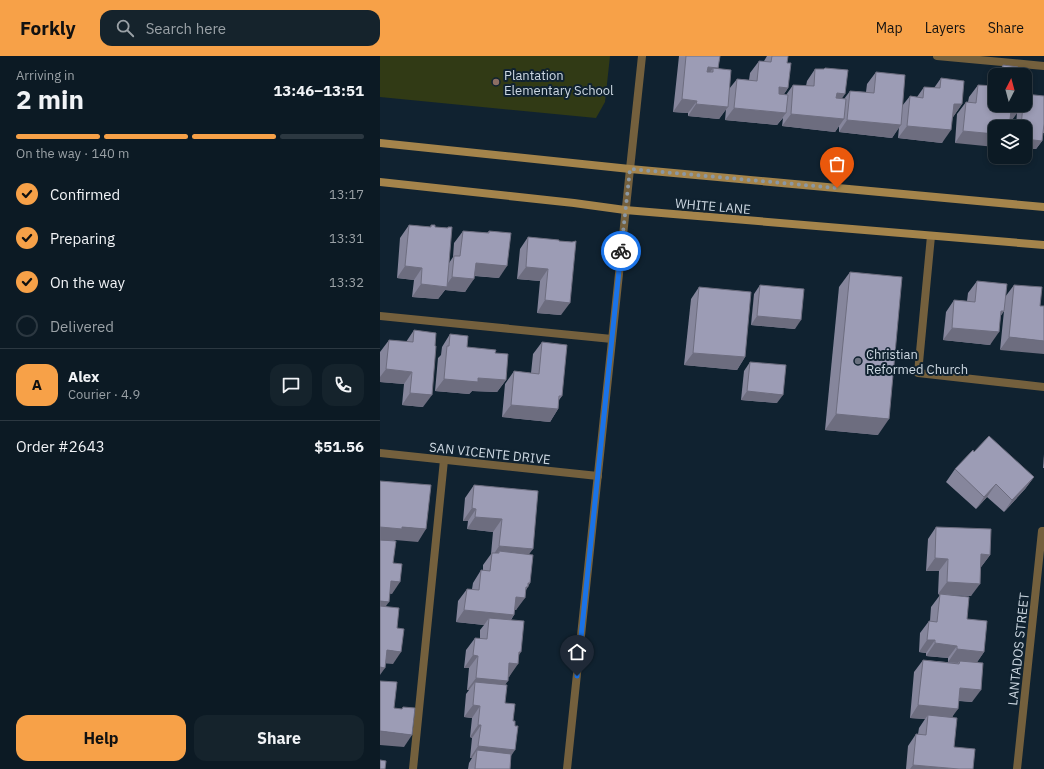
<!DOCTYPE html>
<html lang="en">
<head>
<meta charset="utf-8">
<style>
  :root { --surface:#0c1a24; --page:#15232c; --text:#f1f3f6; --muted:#9aa1a6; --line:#2c3841; --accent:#f7a148 }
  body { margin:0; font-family:"IBM Plex Sans",sans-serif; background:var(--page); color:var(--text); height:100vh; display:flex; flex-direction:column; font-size:15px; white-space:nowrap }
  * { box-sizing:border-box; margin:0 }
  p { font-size:13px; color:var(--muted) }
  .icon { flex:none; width:22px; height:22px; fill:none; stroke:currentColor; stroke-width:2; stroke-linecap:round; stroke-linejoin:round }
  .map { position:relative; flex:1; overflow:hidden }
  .details { display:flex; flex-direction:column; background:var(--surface); width:380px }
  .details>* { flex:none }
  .needle { width:26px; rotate:6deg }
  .tools { position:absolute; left:608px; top:12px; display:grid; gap:8px }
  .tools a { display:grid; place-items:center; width:44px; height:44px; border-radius:8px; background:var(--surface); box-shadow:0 2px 6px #0003,0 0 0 1px var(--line); font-size:20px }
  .pin { position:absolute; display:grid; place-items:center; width:34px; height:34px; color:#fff; margin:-41px -17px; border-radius:50% 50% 50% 0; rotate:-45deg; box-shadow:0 0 4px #0007 }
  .pin .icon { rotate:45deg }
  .courier { position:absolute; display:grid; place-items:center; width:40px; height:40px; margin:-20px; border:3px solid #1a73e8; border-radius:50%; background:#fff; color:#222; box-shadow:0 1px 5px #0007 }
  .summary em { font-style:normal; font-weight:700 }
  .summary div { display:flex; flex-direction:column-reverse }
  .summary { display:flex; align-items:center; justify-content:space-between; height:68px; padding:0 16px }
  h1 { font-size:26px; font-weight:700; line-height:30px }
  .bar { display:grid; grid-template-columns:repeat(4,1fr); gap:6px 4px; align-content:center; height:48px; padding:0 16px }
  .bar i { height:5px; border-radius:3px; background:var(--line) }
  .bar .on { background:var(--accent) }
  .bar p { grid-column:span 4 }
  .line { display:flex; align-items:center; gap:10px; padding:0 16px; border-top:1px solid var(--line) }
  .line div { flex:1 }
  .round { display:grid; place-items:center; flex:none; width:42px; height:42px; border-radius:12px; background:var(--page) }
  ol { padding:0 16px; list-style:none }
  li { display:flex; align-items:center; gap:12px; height:44px }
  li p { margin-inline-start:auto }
  li .icon { padding:4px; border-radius:50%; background:var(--accent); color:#111; stroke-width:4 }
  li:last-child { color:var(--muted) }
  li i { width:22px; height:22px; border:2px solid var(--line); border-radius:50% }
  .action { display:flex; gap:8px; margin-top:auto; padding:8px 16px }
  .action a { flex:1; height:46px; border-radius:12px; background:var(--accent); color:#111; font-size:16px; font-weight:700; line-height:46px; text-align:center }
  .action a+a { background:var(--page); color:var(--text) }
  header { display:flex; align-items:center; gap:24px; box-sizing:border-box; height:56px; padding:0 20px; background:var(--accent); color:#111 }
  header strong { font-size:19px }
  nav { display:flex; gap:22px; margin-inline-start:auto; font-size:14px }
  .search { width:280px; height:36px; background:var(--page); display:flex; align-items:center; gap:10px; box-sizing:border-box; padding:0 14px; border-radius:12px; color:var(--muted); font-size:15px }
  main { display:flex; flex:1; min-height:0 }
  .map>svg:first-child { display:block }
  .green { fill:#313a15 }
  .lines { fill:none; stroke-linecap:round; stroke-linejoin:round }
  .service { stroke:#74603d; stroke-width:8 }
  .minor { stroke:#74603d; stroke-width:8 }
  .tertiary { stroke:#74603d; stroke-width:8 }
  .secondary { stroke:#a4844b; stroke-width:8 }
  .wall { fill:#86869c }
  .shaded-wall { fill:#6d6d7f }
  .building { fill:#9c9cb5; stroke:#6d6d7f }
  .done { stroke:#8b98a4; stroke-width:4; stroke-dasharray:0 7.2 }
  .route { stroke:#1a73e8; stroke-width:5 }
  .education-dot { fill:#8d6e63; stroke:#102230; stroke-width:1.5 }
  .worship-dot { fill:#6b7280; stroke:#102230; stroke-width:1.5 }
  .labels { text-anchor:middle; stroke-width:4; stroke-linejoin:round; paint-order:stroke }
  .poi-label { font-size:13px; fill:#cdd8e2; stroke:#102230; text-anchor:start }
  .street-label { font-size:13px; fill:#cdd8e2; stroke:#102230 }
</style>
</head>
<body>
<header>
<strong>Forkly</strong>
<div class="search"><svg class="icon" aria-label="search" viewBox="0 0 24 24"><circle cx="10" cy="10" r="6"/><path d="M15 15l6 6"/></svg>Search here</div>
<nav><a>Map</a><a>Layers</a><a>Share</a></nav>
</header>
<main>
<section class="details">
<div class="summary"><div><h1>2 min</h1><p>Arriving in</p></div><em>13:46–13:51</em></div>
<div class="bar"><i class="on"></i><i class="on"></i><i class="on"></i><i></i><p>On the way · 140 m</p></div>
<ol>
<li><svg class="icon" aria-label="check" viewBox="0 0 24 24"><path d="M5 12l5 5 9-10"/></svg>Confirmed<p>13:17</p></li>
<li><svg class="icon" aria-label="check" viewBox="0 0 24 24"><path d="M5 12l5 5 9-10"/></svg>Preparing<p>13:31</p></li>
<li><svg class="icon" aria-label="check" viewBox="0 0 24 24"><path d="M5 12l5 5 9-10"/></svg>On the way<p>13:32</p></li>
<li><i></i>Delivered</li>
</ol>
<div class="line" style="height:72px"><b class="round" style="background:var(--accent);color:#111">A</b><div><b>Alex</b><p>Courier · 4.9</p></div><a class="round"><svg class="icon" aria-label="chat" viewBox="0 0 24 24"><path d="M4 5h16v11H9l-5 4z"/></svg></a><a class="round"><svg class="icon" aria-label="phone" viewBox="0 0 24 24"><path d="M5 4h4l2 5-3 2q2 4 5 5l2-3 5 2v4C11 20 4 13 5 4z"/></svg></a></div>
<div class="line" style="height:52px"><div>Order #2643</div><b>$51.56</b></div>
<div class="action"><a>Help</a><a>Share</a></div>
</section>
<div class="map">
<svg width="664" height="713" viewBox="0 0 664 713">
  <rect width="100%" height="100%" fill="#102230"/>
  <path class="green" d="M0 0H230L225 46 216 62 0 41Z"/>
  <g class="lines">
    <g class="service">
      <path d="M557 0 664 10"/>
      <path d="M551 180 538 317 664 331"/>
      <path d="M0 260 232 283"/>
      <path d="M33 713 64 404"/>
    </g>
    <g class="minor">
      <path d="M250 113 262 0"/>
      <path d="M0 397 218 420"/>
      <path d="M637 713 662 475H664"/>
    </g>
    <path class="tertiary" d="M187 713 250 113"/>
    <g class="secondary">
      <path d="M0 87 250 113 664 151"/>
      <path d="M0 126 194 147 245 154 664 189"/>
    </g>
  </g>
  <g class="wall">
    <path d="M299 0H340L338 13 349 33 357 23 369 24 370 17 379 5H384L387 0H408L407 7 408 32 404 38 406 39 413 29 426 30 427 25 435 13H444L445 12 462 43H464L470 35 486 36 487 28 496 16 522 50 530 40 537 41 544 31 554 32 561 22 582 48 573 61H572L562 87 518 82 519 71 512 82 459 76V70L455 76 402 70 403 62 397 69 345 64 346 53 339 63 308 60V57L293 56Z"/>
    <path d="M623 9 638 13 645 19H616Z"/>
    <path d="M615 21V49H645L664 40V77H663L662 85 656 93 645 92V71H636L637 56 630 67 575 87 577 58 586 46H588L589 41 598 29 613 30 614 22Z"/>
    <path d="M29 169 50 171 51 169 55 171 67 172 68 171 69 207 73 201 74 187 83 175 107 177 109 175 119 222 94 220 85 236 65 234 58 243 32 241 34 224 17 222 20 182Z"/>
    <path d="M148 181 179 185 192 186 181 259 157 257 160 225 137 223 140 193Z"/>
    <path d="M470 216 498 379 445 374 459 231Z"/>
    <path d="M597 225 625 241 634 229 660 250 620 294 624 255 620 261 610 289 563 284 566 256 574 244 587 245 588 237Z"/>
    <path d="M380 229 415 273 371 269 374 238Z"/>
    <path d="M319 231 365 301 357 314 304 309 311 243Z"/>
    <path d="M34 274 43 351 22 349 24 328 0 326V296L9 284 26 286Z"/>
    <path d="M70 278 87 291 115 297 126 324 117 336 92 335 89 338 55 335 58 302 61 299 62 291Z"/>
    <path d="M162 286 182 340 179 344 178 353 170 366 122 361 125 328 134 315 151 317 153 298Z"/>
    <path d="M370 306 397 347 361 344 364 315Z"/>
    <path d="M594 396 654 421 645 433 624 456 607 441 596 453 566 426 575 413Z"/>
    <path d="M664 398V412H663Z"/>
    <path d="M94 429 158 435 149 498 150 527 146 534 136 554H134V559L131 564 139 600 129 621 128 620 125 629V647L131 700 130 713H88L89 707 92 702H90L92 682 90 681 92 662 84 661 86 638 89 634H87L89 612H84L86 594 95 582 100 583V574L104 569 76 566 78 545 87 533H92L93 527 101 514 103 515V509L111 498 113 476 87 473 88 465H83L85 442Z"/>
    <path d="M556 471 610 499 601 511H600L591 540 563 539 587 563 604 596 597 606 592 646 579 645 572 662 574 691 593 713H526L528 690 536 678H538L539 672 545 663 530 662 534 616 543 604 578 607 568 606V602L546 600V597L539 596 540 577 549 565H550L551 551 560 539 558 538 559 515H546L548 483Z"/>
  </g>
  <g class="shaded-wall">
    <path d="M328 11 338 12 330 24 333 16V12L325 24Z"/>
    <path d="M399 31 408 32 400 44 391 43Z"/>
    <path d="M457 37 465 38 457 50 448 49Z"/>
    <path d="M302 43 317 45 308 57 293 56Z"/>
    <path d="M316 48 348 51 339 63 308 60Z"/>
    <path d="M574 48H582L573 61 565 60Z"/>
    <path d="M354 52 406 57 397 69 345 64Z"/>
    <path d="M631 55 638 56 629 68Z"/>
    <path d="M411 58 464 63 455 76 402 70Z"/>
    <path d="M467 64 521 69 512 82 459 76Z"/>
    <path d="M527 70 571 74 562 87 518 82Z"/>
    <path d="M583 75 615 78V91L575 87Z"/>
    <path d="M645 83 662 85 656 93 645 92Z"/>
    <path d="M96 207 127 210 119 222 87 219Z"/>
    <path d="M25 210 42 212 34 224 17 222Z"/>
    <path d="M146 211 168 213 160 225 137 223Z"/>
    <path d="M72 221 94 223 85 236 65 234 58 243 32 241 41 228 65 231Z"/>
    <path d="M165 244 190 247 181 259 157 257Z"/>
    <path d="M621 255H624L615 267Z"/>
    <path d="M377 260 421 264 415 273 371 269Z"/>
    <path d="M572 272 619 276 610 289 563 284Z"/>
    <path d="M629 281 664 285V298L620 294Z"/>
    <path d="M313 297 365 301 357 314 304 309Z"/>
    <path d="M6 313 32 316 24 328 0 326V321Z"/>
    <path d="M98 322 126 324 117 336 92 335 89 338 55 335 64 323Z"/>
    <path d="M367 335 403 339 397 347 361 344Z"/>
    <path d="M30 337 52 339 43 351 22 349Z"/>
    <path d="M131 349 178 353 170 366 122 361Z"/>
    <path d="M456 358 509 363 498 379 445 374Z"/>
    <path d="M654 421 645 433 624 456 632 444Z"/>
    <path d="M616 428 607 441 596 453 604 441Z"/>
    <path d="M92 452 96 453 88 465H83Z"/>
    <path d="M95 461 122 463 113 476 87 473Z"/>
    <path d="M0 471H22L46 473 38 486 15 484 13 486 0 484Z"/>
    <path d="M119 490 153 493 144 505 119 495 114 502 112 501Z"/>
    <path d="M601 498 610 499 601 511H592Z"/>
    <path d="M555 502 568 503 559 515H546Z"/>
    <path d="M11 525 20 526 12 538 2 537Z"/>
    <path d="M567 526 600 528 591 540 558 538Z"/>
    <path d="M148 527H150L141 541 145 542 136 554 127 553 136 541Z"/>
    <path d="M0 545 9 546 0 558Z"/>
    <path d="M84 554 134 559 125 571 109 562 104 569 76 566Z"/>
    <path d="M547 584H555L546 597 539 596Z"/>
    <path d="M555 587 577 590 568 602 546 600Z"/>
    <path d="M577 593 604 596 596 608 580 605 578 607 568 606Z"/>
    <path d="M7 594 21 596 13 608 0 607Z"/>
    <path d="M139 596H141L133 608H138L129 621 121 620 129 607Z"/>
    <path d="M93 599 98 600 89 612H84Z"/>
    <path d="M0 611 5 612 0 619Z"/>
    <path d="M96 622 128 625 119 637 95 626 89 634H87Z"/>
    <path d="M580 632 601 634 592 646 572 644Z"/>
    <path d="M93 649 100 650 92 662 84 661Z"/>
    <path d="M538 649 578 653 569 665 548 659 545 663 530 662Z"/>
    <path d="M98 669H101L92 682 90 681Z"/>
    <path d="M0 675 32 679 24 691 0 689Z"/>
    <path d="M98 690 135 694 127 706 97 694 92 702H90Z"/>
    <path d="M533 709 579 713H530Z"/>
  </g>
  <g class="building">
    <path d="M306 0H340L338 12 328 11 327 16H333V12L351 14 348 51 316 48 317 45 302 43Z"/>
    <path d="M392 0H408L407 7H411L408 32 399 31V38L408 39 406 57 354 52 357 23 377 25 379 5 391 6Z"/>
    <path d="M623 9 638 11V13L645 14V19H622Z"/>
    <path d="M445 12 468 14 465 38 457 37 456 42 466 43 464 63 411 58 413 29 434 30 435 13H444Z"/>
    <path d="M496 16 525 19 521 69 467 64 470 35 494 37Z"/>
    <path d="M561 22 584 25 582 48H574L571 74 527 70 530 40 543 42 544 31 560 32Z"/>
    <path d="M598 29 615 30V49H638V56L631 55 629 71H615V78L583 75 586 46 596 47Z"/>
    <path d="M645 38 664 40V68L662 85 645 83V71H641L643 49H645Z"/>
    <path d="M29 169 51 171V169H55V171L68 172V171H72L67 231 41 228 42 212 25 210Z"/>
    <path d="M83 175 109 177V175L131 177 127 210 96 207 94 223 72 221 74 200H80Z"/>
    <path d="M148 181 179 184V185L192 186 196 185 190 247 165 244 168 213 146 211Z"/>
    <path d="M470 216 522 221 509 363 456 358Z"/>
    <path d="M597 225 627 228 624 255H621L619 276 572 272 574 244 595 246Z"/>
    <path d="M380 229 424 233 421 264 377 260Z"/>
    <path d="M634 229 662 231 660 250H664V285L629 281Z"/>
    <path d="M319 231 371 236 365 301 313 297Z"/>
    <path d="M34 274 56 277 55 290H56L52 339 30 337 32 316 6 313 9 284 33 286Z"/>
    <path d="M70 278 88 280 87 291 116 294 115 297 128 298 126 324 98 322V326L64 323 67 290H69Z"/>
    <path d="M162 286 187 289 182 340H179L178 353 131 349 134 315 159 318Z"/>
    <path d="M370 306 406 309 403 339 367 335Z"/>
    <path d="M609 380 654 421 632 444 616 428 604 441 575 413 593 394 594 396Z"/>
    <path d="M0 425 51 429 46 473 22 471V473L0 471Z"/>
    <path d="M94 429 158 435 153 493 119 490 122 463 95 461 96 453 92 452Z"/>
    <path d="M556 471 611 473 610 499 601 498 600 528 567 526 568 503 555 502Z"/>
    <path d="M0 484 16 485 13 507 22 508 20 526 11 525 9 546 0 545Z"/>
    <path d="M119 495 153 499 150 527H148V531H146L145 542 136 541 134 559 84 554 87 533 99 534 101 514 110 515 112 497H119Z"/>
    <path d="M560 538 589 541 587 563 607 565 604 596 577 593V590L555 587V584H547L549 565 557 566Z"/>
    <path d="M0 550 19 552 17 572 24 573 21 596 7 594 5 612 0 611Z"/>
    <path d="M109 562 144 565 141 596H139L138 608 129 607 128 625 96 622 98 600 93 599 95 582 107 583Z"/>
    <path d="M543 604 579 608 580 605 603 607 601 634 580 632 578 653 538 649Z"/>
    <path d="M0 625 17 626 14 652 22 653 23 651 35 652 32 679 0 675Z"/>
    <path d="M95 626 127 629 125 647 135 648 133 665H135V670H138L135 694 98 690 101 669H98L100 650 93 649Z"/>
    <path d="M548 659 577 662 574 691 595 693 593 713H579L533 709 536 678 546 679Z"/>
    <path d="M97 694 131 698 130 713H95Z"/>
    <path d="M0 704 6 705 5 713H0Z"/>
  </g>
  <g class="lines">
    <path class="done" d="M241 195 250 113 457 132"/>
    <path class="route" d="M197 620 241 195"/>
  </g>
  <circle class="education-dot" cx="116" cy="26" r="4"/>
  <circle class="worship-dot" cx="478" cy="305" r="4"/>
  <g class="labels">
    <g class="poi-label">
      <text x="124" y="24">Plantation<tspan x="124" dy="15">Elementary School</tspan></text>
      <text x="486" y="303">Christian<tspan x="486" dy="15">Reformed Church</tspan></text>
    </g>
    <g class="street-label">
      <text transform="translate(333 150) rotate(5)" y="5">WHITE LANE</text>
      <text transform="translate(110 397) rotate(6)" y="5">SAN VICENTE DRIVE</text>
      <text transform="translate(638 593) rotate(-84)" y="5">LANTADOS STREET</text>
    </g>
  </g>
</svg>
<div class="tools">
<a><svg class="needle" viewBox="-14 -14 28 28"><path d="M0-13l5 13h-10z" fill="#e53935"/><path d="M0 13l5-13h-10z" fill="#9aa1a6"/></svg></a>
<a><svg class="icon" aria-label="layers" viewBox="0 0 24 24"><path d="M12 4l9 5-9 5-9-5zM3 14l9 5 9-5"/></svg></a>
</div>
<div class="pin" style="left:457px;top:132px;background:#ea580c"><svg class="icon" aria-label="bag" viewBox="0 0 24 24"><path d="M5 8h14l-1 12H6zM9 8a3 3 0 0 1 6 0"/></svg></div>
<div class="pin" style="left:197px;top:620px;background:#1f2937"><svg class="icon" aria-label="home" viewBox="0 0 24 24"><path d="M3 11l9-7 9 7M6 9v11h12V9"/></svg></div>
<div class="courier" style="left:241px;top:195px"><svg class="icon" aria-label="bike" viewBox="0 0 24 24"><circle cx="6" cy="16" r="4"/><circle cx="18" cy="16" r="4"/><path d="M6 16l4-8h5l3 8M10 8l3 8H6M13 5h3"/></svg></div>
</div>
</main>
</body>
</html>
